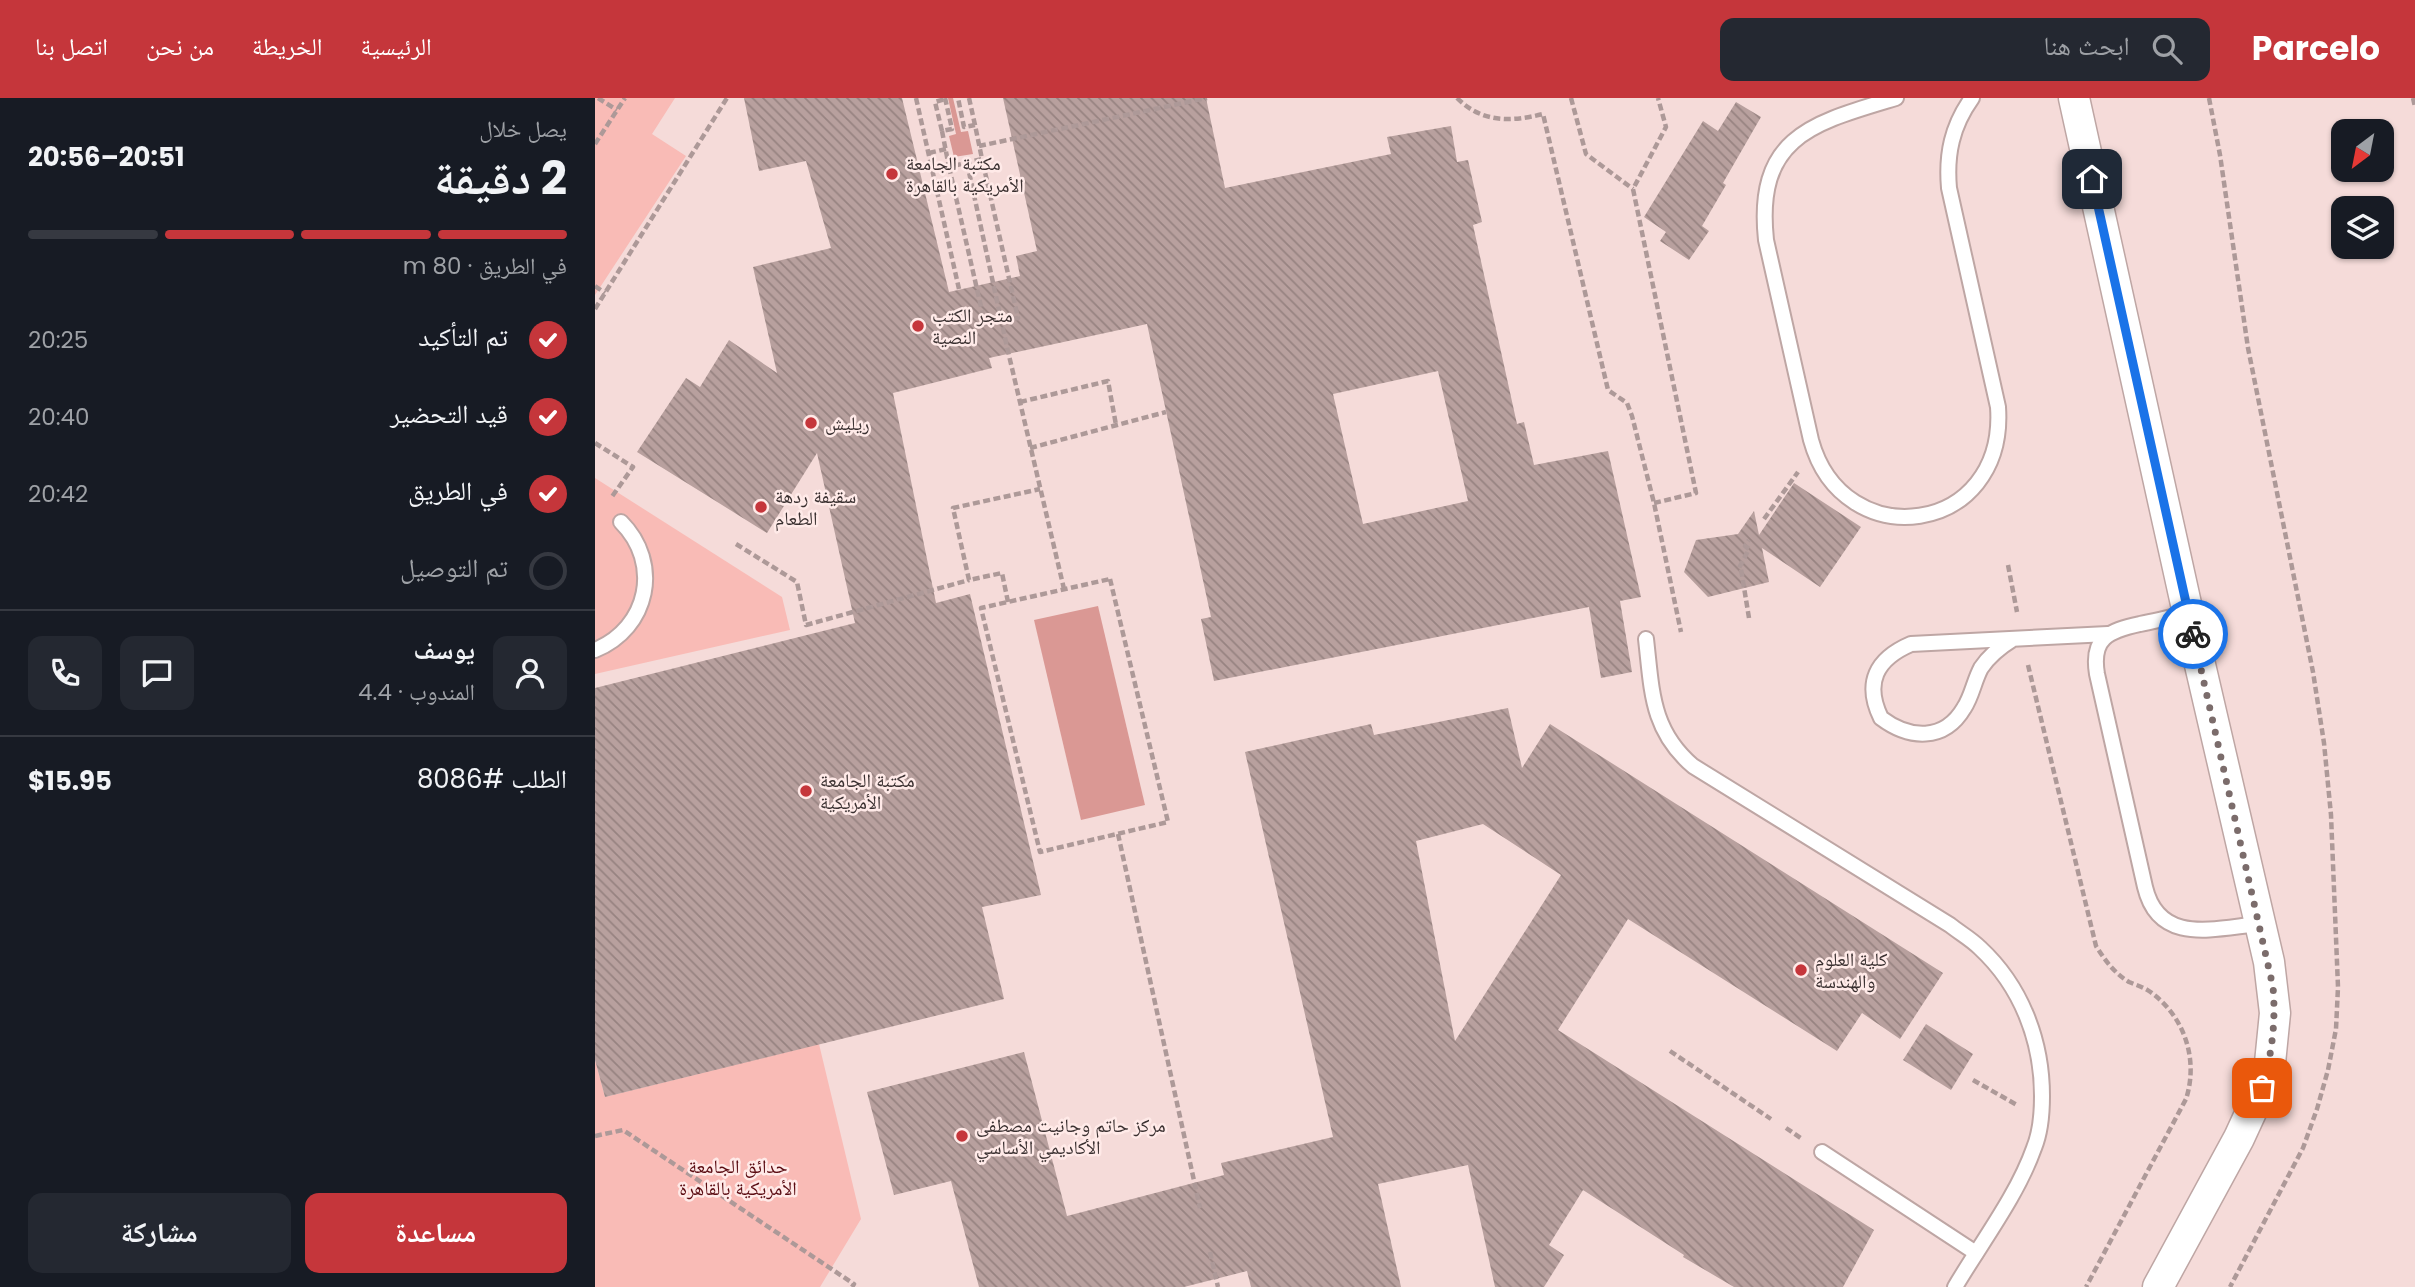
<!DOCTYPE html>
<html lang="ar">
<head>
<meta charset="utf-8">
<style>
  :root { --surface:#171b24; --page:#242831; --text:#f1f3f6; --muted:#9ea1a6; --line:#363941; --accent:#c5363b }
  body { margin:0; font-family:Poppins,"Noto Naskh Arabic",sans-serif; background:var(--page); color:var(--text); direction:rtl; height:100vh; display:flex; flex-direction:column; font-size:26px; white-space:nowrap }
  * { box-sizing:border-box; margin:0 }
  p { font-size:23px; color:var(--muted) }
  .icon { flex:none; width:38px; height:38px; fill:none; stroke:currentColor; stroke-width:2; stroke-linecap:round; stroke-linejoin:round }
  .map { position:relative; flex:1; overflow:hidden; direction:ltr }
  .side { display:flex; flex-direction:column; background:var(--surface); width:595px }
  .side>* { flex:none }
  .needle { width:46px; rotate:212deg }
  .tools { position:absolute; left:1736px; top:21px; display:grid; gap:14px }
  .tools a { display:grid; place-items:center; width:63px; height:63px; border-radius:14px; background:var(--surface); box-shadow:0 2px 5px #0004; font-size:35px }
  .pin { position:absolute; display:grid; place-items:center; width:60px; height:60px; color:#fff; margin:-30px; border-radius:14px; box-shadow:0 4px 10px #0006 }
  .courier { position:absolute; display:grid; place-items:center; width:70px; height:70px; margin:-35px; border:5px solid #1a73e8; border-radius:50%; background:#fff; color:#222; box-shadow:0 2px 9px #0007 }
  .overview em { font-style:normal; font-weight:700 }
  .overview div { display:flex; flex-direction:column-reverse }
  .overview { display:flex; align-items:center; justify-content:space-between; height:119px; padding:0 28px }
  h1 { font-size:46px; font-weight:700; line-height:52px }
  .bar { display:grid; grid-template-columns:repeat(4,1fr); gap:10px 7px; align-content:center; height:84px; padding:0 28px }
  .bar i { height:9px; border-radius:5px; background:var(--line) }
  .bar .current { background:var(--accent) }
  .bar p { grid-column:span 4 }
  .line { display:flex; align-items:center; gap:18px; padding:0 28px; border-top:2px solid var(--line) }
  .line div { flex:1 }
  .round { display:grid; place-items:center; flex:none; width:74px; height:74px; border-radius:14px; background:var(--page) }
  ol { padding:0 28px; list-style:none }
  li { display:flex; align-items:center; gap:21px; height:77px }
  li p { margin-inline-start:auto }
  li .icon { padding:7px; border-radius:50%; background:var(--accent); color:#fff; stroke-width:4 }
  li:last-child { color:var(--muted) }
  li i { width:38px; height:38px; border:4px solid var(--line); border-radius:50% }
  .action { display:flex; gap:14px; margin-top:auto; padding:14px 28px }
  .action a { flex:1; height:80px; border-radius:14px; background:var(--accent); color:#fff; font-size:28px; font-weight:700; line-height:80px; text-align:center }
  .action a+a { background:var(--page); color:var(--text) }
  header { display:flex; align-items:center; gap:42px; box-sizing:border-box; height:98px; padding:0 35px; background:var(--accent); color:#fff }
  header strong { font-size:33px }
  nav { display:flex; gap:38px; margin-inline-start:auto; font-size:24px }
  .search { width:490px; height:63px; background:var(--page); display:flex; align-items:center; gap:18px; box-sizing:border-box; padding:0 24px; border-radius:14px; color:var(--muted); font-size:26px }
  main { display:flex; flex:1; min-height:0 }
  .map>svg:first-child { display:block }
  .garden { fill:#f9bbb6 }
  .water { fill:#da9894 }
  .building { fill:url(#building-back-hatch); fill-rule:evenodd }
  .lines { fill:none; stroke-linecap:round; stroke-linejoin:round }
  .service-casing { stroke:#bea6a4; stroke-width:18 }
  .minor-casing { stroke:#bea6a4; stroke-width:33 }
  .path { stroke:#ad9998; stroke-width:4.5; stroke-dasharray:7 3.5; stroke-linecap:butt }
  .service { stroke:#fff; stroke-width:14 }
  .minor { stroke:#fff; stroke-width:30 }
  .done { stroke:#7b6c6b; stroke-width:7; stroke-dasharray:0 12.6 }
  .route { stroke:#1a73e8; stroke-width:9 }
  .poi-dot { fill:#c5363b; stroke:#ffeae8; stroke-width:2.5 }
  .labels { text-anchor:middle; stroke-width:5; stroke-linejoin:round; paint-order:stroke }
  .poi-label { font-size:19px; fill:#3a3030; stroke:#ffeae8; text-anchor:start }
  .park-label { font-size:19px; fill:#5b0c12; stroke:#ffeae8 }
</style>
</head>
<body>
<header>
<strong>Parcelo</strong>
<div class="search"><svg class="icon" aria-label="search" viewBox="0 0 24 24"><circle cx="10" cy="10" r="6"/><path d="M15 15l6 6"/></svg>ابحث هنا</div>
<nav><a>الرئيسية</a><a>الخريطة</a><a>من نحن</a><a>اتصل بنا</a></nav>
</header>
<main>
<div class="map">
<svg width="1820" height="1189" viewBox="0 0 1820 1189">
  <defs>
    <pattern id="building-back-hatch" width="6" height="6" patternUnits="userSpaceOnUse" patternTransform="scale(1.75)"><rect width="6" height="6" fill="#b8a09e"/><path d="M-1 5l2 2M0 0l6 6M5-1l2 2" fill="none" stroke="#978381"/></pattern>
  </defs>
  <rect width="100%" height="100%" fill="#f5dbd9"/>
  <g class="garden">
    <path d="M0 0H80L57 36 91 58 0 197Z"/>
    <path d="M0 380 187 499 195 532 0 576Z"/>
    <path d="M224 946 266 1121 225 1189H0V962L10 999Z"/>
  </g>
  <g class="water">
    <path d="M353 0H358L366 34 373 33 378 56 359 59 354 38 361 36Z"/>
    <path d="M503 508 550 707 486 722 439 522Z"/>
  </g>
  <g class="building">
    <path d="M149 0H307L354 194 425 178 421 158 442 153 408 0H611L630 90 796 56 792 39 856 28 862 64 873 62 887 124 878 127 922 326 929 324 939 367 1013 353 1046 499 1025 503 1037 574 1006 580 994 509 619 583 606 521 616 519 552 226 394 260 397 270 298 295 341 505 375 496 446 797 387 809 409 901 10 999 0 962V590L260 525 222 355 172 435 42 354 91 280 105 289 134 242 182 275 158 169 236 150 211 63 164 73ZM843 273 873 403 768 426 738 296Z"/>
    <path d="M1141 4 1166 19 1128 85 1131 87 1107 128 1114 133 1094 162 1065 143 1071 134 1049 119 1108 23 1123 33Z"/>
    <path d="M1199 385 1266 429 1225 489 1167 450 1174 484 1113 499 1089 474 1101 442 1143 436 1159 413 1164 437Z"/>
    <path d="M913 610 927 670 955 626 1348 875 1305 941 1267 915 1242 953 1033 821 963 932 1279 1132 1248 1189H1139L1088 1159 1089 1157 988 1092 954 1147 969 1157 949 1189H900L873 1067 783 1086 806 1189H656L652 1173 589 1189H384L356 1083 299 1097 272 994 429 954 472 1118 629 1077 626 1065 738 1039 650 654 776 626 779 637ZM888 726 966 777 860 943 821 743Z"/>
    <path d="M1331 926 1378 956 1356 992 1308 962Z"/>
  </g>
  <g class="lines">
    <defs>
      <g id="service">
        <path d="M1301 0C1218 25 1160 38 1171 142L1216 342C1248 459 1412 438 1403 309L1354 90C1351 56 1357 28 1377 0"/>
        <path d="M1593 515C1577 519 1561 523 1545 526 1513 533 1496 540 1502 576L1550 789C1564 848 1620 830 1665 826"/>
        <path d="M1051 541C1057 593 1056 632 1098 668L1355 827C1365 835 1376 841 1385 850 1426 888 1447 942 1447 998 1447 1016 1446 1033 1439 1050 1422 1098 1386 1145 1360 1189"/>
        <path d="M1418 541C1405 549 1394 558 1386 570 1379 583 1377 598 1369 610 1349 644 1314 641 1286 620 1269 585 1281 561 1316 546L1513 536"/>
        <path d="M0 552C54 530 67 465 26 424"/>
        <path d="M1227 1054 1381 1155"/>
      </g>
      <path id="minor" d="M1479 0 1593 515 1674 864 1680 915 1675 965 1667 990 1644 1040 1563 1189"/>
    </defs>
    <use href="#service" class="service-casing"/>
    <use href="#minor" class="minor-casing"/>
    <g class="path">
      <path d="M3 0 22 12"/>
      <path d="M321 0 364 191"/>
      <path d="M350 0 357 31 347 33 354 69 387 61 380 27 369 29 363 0"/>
      <path d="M374 0 380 27"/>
      <path d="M862 0C887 25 916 24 948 16L1013 292 1032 305 1037 318 1059 405 1086 534"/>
      <path d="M976 0 991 56 1038 91"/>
      <path d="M1614 0 1625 57 1653 250 1718 574 1729 645 1736 717 1743 889 1741 931 1733 972 1722 1011 1708 1050 1635 1189"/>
      <path d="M1818 0 1820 9"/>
      <path d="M347 33 340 4 350 1"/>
      <path d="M0 46 30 0"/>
      <path d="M384 48 612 0"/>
      <path d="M334 55 351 51"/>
      <path d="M372 65 412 249 469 491"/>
      <path d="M354 69 390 226 423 220 387 61"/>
      <path d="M0 188 10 195"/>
      <path d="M0 211 132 0"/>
      <path d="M425 304 513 283 521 327"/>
      <path d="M0 345 38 369 16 400"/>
      <path d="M435 350 571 314"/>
      <path d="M1059 405 1101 395 1038 91 1071 29 1063 0"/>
      <path d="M1169 421 1203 374"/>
      <path d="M141 446 202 484 211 527 374 482"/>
      <path d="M1413 467 1422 514"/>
      <path d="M515 481 573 724 445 754 386 510Z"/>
      <path d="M413 504 407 475 374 482 358 410 445 391"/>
      <path d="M1154 520 1146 471 1144 470 1154 451 1150 448 1154 442"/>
      <path d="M1433 567 1501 848C1510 862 1519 875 1534 884 1541 887 1548 889 1554 893 1589 917 1604 961 1591 1001L1491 1189"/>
      <path d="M523 736 605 1110"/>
      <path d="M1075 953 1176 1021"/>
      <path d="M1378 982 1422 1007"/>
      <path d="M1191 1030 1207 1041"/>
      <path d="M0 1038 28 1032 259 1186 257 1189"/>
      <path d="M615 1154 623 1189"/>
    </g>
    <use href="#service" class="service"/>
    <use href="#minor" class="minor"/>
  </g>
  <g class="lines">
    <path class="done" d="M1598 536 1678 889C1681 924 1677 956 1667 990"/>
    <path class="route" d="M1497 81 1598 536"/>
  </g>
  <g class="poi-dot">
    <circle cx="297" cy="76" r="7"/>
    <circle cx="323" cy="228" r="7"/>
    <circle cx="216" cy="325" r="7"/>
    <circle cx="166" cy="409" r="7"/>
    <circle cx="211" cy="693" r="7"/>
    <circle cx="1206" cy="872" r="7"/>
    <circle cx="367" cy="1038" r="7"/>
  </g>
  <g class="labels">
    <g class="poi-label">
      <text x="311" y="72">مكتبة الجامعة<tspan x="311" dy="22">الأمريكية بالقاهرة</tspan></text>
      <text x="337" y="224">متجر الكتب<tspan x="337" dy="22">النصية</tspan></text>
      <text x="230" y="332">ريليش</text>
      <text x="180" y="405">سقيفة ردهة<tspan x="180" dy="22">الطعام</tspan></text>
      <text x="225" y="689">مكتبة الجامعة<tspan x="225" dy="22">الأمريكية</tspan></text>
      <text x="1220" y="868">كلية العلوم<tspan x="1220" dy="22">والهندسة</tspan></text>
      <text x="381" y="1034">مركز حاتم وجانيت مصطفى<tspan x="381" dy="22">الأكاديمي الأساسي</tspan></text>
    </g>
    <g class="park-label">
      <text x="143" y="1075">حدائق الجامعة<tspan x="143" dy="22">الأمريكية بالقاهرة</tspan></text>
    </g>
  </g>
</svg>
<div class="tools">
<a><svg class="needle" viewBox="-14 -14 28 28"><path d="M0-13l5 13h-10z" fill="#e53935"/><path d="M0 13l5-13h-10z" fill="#9ea1a6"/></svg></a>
<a><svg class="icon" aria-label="layers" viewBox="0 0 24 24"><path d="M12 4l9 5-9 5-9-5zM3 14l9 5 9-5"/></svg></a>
</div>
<div class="pin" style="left:1667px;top:990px;background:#ea580c"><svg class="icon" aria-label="bag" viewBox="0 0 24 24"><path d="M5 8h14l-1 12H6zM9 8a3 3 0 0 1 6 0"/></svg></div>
<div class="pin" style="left:1497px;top:81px;background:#1f2937"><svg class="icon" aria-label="home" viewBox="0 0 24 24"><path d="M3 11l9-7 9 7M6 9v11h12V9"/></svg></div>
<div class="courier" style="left:1598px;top:536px"><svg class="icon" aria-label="bike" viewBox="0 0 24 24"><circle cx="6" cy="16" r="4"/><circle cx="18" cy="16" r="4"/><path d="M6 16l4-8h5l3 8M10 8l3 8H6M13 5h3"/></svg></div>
</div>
<section class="side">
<div class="overview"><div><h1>2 دقيقة</h1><p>يصل خلال</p></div><em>20:51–20:56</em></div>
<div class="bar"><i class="current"></i><i class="current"></i><i class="current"></i><i></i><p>في الطريق · 80 m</p></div>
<ol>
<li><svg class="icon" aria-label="check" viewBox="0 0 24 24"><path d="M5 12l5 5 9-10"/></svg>تم التأكيد<p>20:25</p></li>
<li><svg class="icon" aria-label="check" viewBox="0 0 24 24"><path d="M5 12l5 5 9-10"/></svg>قيد التحضير<p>20:40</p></li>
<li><svg class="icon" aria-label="check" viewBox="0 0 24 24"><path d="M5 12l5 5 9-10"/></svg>في الطريق<p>20:42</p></li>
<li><i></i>تم التوصيل</li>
</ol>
<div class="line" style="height:126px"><a class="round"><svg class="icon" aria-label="person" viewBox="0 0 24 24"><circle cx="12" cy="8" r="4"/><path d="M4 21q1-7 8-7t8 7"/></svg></a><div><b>يوسف</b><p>المندوب · 4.4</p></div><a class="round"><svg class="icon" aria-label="chat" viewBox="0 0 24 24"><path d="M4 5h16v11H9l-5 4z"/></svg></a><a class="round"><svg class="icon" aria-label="phone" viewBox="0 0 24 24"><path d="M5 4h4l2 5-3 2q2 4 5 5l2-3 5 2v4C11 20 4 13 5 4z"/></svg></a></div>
<div class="line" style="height:91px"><div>الطلب #8086</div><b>$15.95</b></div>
<div class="action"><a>مساعدة</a><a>مشاركة</a></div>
</section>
</main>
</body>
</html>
